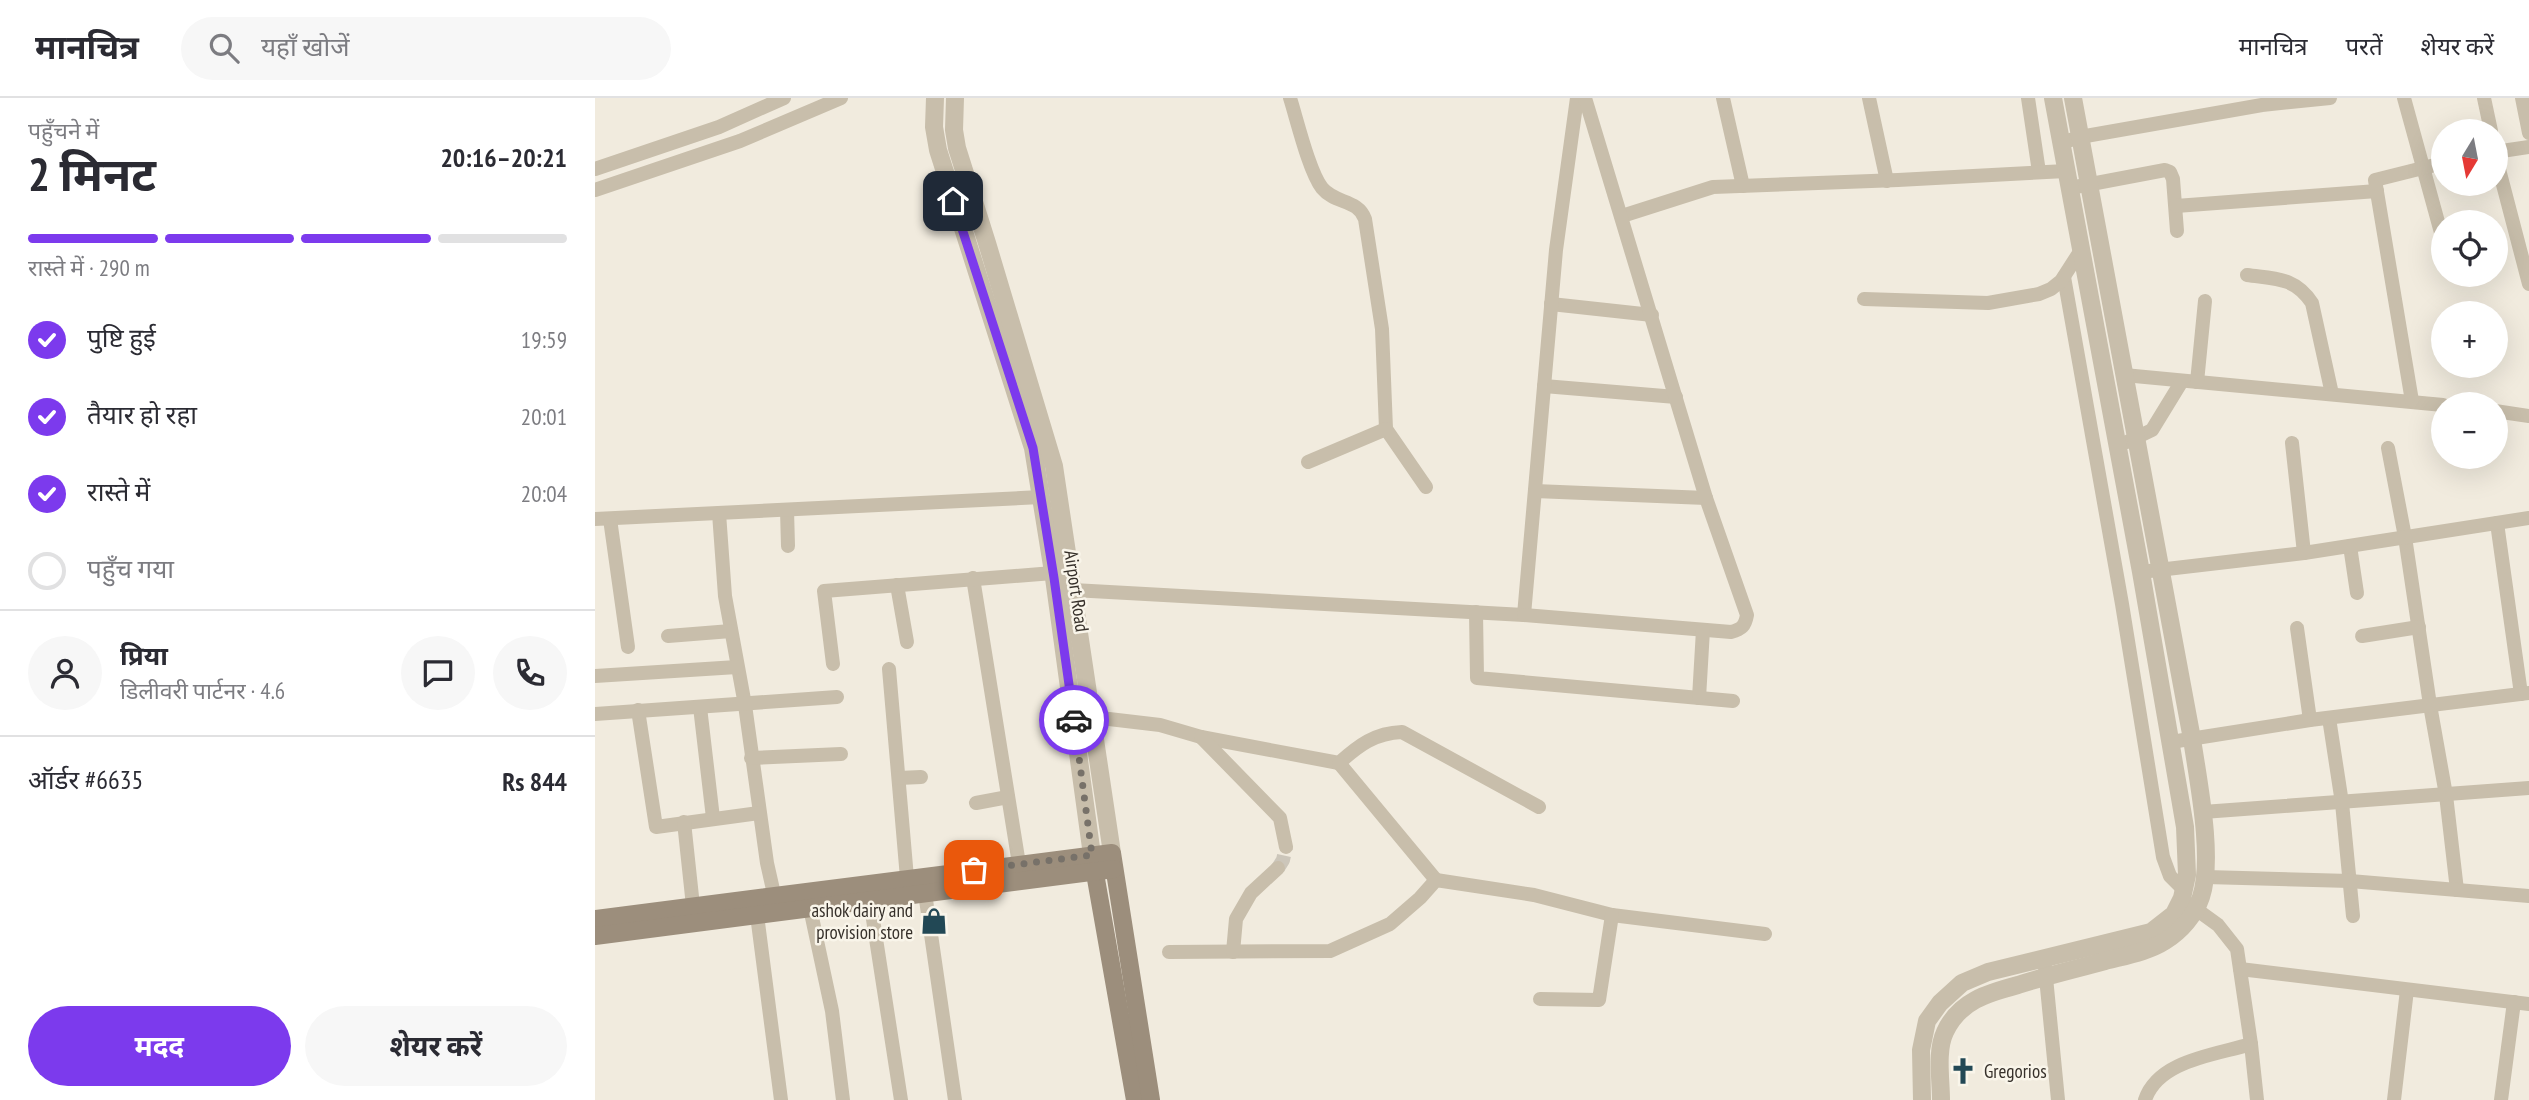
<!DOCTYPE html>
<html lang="hi">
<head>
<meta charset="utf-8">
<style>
  :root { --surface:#fff; --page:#f7f7f7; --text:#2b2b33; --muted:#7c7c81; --line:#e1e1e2; --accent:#7c3aed }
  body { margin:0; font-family:"PT Sans Narrow","Noto Sans Devanagari",sans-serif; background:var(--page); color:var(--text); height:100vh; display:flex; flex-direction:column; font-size:26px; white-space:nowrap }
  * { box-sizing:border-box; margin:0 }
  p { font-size:23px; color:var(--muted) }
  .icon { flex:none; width:38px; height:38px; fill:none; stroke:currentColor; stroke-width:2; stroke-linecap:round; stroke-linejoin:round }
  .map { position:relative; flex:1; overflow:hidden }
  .panel { display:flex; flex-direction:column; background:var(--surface); width:595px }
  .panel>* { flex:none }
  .needle { width:46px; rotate:190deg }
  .buttons { position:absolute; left:1836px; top:21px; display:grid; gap:14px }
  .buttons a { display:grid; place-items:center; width:77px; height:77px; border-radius:50%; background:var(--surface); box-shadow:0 7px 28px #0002; font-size:35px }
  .pin { position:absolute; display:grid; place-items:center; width:60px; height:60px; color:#fff; margin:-30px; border-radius:14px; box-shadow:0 4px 10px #0006 }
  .courier { position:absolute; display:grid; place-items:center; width:70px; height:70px; margin:-35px; border:5px solid #7c3aed; border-radius:50%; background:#fff; color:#222; box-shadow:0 2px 9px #0007 }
  .summary em { font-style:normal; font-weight:700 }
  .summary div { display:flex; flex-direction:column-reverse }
  .summary { display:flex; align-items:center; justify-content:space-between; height:119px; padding:0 28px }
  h1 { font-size:46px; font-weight:700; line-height:52px }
  .bar { display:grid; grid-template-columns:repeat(4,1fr); gap:10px 7px; align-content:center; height:84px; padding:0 28px }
  .bar i { height:9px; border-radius:5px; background:var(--line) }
  .bar .current { background:var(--accent) }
  .bar p { grid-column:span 4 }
  .line { display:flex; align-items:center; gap:18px; padding:0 28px; border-top:2px solid var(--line) }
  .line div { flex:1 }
  .round { display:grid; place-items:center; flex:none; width:74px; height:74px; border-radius:37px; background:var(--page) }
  ol { padding:0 28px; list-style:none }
  li { display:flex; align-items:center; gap:21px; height:77px }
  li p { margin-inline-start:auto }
  li .icon { padding:7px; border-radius:50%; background:var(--accent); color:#fff; stroke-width:4 }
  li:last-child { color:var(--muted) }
  li i { width:38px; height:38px; border:4px solid var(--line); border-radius:50% }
  .button { display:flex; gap:14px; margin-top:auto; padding:14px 28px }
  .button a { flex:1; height:80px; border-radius:42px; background:var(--accent); color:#fff; font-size:28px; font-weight:700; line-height:80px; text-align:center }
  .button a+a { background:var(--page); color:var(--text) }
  header { display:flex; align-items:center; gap:42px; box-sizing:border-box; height:98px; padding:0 35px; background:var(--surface); border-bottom:2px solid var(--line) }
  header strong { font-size:33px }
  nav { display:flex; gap:38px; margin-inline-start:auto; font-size:24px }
  .search { width:490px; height:63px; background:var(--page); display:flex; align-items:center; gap:18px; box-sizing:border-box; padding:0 24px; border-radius:38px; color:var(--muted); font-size:26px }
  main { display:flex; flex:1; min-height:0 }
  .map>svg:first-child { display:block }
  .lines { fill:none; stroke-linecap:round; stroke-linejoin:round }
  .minor-tunnel { stroke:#ccc6ba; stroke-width:14; stroke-dasharray:14 7; stroke-linecap:butt }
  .minor { stroke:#c8beab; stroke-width:14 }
  .tertiary { stroke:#c8beab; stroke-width:18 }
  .secondary { stroke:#9c8e7c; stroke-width:18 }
  .done { stroke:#777169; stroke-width:7; stroke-dasharray:0 12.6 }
  .route { stroke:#7c3aed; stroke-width:9 }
  .labels { text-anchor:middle; stroke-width:5; stroke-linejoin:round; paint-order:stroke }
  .street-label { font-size:19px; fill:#36302a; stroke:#f9f5ea }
  .poi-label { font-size:19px; fill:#36302a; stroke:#f9f5ea; text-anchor:end }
</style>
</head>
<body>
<header>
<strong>मानचित्र</strong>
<div class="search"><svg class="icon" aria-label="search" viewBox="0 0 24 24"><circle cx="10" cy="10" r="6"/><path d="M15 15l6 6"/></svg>यहाँ खोजें</div>
<nav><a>मानचित्र</a><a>परतें</a><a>शेयर करें</a></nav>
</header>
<main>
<section class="panel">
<div class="summary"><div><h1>2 मिनट</h1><p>पहुँचने में</p></div><em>20:16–20:21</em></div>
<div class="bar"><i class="current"></i><i class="current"></i><i class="current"></i><i></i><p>रास्ते में · 290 m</p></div>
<ol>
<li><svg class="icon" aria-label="check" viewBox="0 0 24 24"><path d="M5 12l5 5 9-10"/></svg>पुष्टि हुई<p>19:59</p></li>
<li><svg class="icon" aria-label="check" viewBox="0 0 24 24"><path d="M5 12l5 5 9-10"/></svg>तैयार हो रहा<p>20:01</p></li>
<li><svg class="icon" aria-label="check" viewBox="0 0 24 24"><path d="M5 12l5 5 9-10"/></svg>रास्ते में<p>20:04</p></li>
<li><i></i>पहुँच गया</li>
</ol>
<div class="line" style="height:126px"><a class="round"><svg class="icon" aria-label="person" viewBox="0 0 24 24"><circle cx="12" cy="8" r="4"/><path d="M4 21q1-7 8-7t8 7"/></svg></a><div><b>प्रिया</b><p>डिलीवरी पार्टनर · 4.6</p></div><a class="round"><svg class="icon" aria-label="chat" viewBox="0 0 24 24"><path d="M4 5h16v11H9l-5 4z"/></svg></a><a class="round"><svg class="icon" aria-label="phone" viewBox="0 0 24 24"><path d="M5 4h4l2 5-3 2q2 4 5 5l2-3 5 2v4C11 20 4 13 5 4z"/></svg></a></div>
<div class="line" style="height:91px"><div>ऑर्डर #6635</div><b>Rs 844</b></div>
<div class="button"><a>मदद</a><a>शेयर करें</a></div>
</section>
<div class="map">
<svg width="1934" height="1002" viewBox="0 0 1934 1002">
  <rect width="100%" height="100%" fill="#f1ebde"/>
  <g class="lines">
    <path class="minor-tunnel" d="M683 770 688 762 691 749"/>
    <g class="minor">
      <path d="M695 0C702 22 714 73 727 90 740 106 763 101 770 121L787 231 791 331 831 389"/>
      <path d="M1128 0 1148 88"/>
      <path d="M1274 0 1292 83"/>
      <path d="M1433 0 1444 74"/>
      <path d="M1809 0 1848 142"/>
      <path d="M1889 0 1896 33"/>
      <path d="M1927 0 1934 35"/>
      <path d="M1466 45 1485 39 1667 7 1735 0"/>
      <path d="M1900 54 1934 49"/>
      <path d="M1900 56 1934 186"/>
      <path d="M0 71 124 29 189 0"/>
      <path d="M1475 90 1570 72 1575 74 1578 81 1582 133"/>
      <path d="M0 92 145 43 246 0"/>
      <path d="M1581 108 1782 93"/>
      <path d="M1027 118 1118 89 1303 82 1471 73"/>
      <path d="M1652 177C1681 181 1700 179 1717 205L1737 296"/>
      <path d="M1469 179 1527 506 1568 759 1575 778 1589 792"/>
      <path d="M1269 201 1393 205 1444 196 1456 191 1466 183 1486 152"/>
      <path d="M956 206 1057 217"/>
      <path d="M1529 277 1848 307"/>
      <path d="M1602 284 1610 203"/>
      <path d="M949 288 1081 299"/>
      <path d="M1817 303 1780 82 1848 65"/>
      <path d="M1900 313 1934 318"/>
      <path d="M1532 344 1557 332 1587 283"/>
      <path d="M1697 345 1709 455"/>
      <path d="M1793 350 1810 439 1835 607 1851 697 1862 792"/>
      <path d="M713 364 791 331"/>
      <path d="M940 393 1111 400"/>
      <path d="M192 412 193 448"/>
      <path d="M124 415 130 498 150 607 172 765 179 796"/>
      <path d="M0 421 446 399"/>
      <path d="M15 421 33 549"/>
      <path d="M1902 425 1926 596"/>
      <path d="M1755 448 1762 495"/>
      <path d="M1546 474 1709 455 1934 420"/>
      <path d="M378 480 424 766"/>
      <path d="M302 487 312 544"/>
      <path d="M478 492 929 517 961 152 982 0"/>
      <path d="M881 514 882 580 1138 603"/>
      <path d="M929 517 1136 534C1147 531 1150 528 1152 517L1111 400 990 0"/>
      <path d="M1702 530 1715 622"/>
      <path d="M73 538 136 533"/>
      <path d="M1767 538 1824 529"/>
      <path d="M238 566 229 493 458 475"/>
      <path d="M294 571 312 780"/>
      <path d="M0 578 142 569"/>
      <path d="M1104 600 1108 532"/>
      <path d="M105 609 118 720"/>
      <path d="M43 612 61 729 164 715"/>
      <path d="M0 616 242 599"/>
      <path d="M497 619 565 627 606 639 744 665C764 647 780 635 807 634L944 709"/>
      <path d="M1734 620 1747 705 1758 818"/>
      <path d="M606 639 685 720 691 749"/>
      <path d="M1576 644 1715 622 1934 595"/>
      <path d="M156 660 246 656"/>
      <path d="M744 665 841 782"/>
      <path d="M304 680 326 679"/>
      <path d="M381 705 413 699"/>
      <path d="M1608 714 1934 690"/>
      <path d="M89 724 98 808"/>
      <path d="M1611 779 1755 783 1934 798"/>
      <path d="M330 795 360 1002"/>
      <path d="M275 802 306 1002"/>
      <path d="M1594 806 1623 827 1642 851 1656 946 1662 1002"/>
      <path d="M215 810 237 913 248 1002"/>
      <path d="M162 817 186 1002"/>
      <path d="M574 854 735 853 795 826 825 800 841 782 939 797 1017 817 1170 836"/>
      <path d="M638 854 641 821 656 795 683 770"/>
      <path d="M1449 859 1463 1002"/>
      <path d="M1645 871 1934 906"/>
      <path d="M945 901 1004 902 1017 817"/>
      <path d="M1550 1002C1563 962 1621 957 1656 946"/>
      <path d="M1799 1002 1812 892"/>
      <path d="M1906 1002 1919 904"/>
    </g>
    <g class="tertiary">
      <path d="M340 0 339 29 343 52 438 350 459 480 497 757"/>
      <path d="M360 0 359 32 362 50 392 145 459 368 517 755"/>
      <path d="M1327 1002 1326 952 1332 923 1345 905 1367 885 1393 874 1556 834 1579 816 1587 800 1592 777 1590 729 1546 474 1458 0"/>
      <path d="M1346 1002C1346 981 1341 953 1350 934 1364 903 1393 895 1423 887 1451 878 1481 871 1510 863 1529 858 1553 854 1570 843 1586 833 1600 817 1606 799 1619 760 1603 682 1597 641L1478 0"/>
    </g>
    <g class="secondary">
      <path d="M498 764 540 1002"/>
      <path d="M0 821 517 755 556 1002"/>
      <path d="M0 838 519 771"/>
    </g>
  </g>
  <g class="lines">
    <path class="done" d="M379 772 497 757 479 622"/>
    <path class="route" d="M358 103 438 350 459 480 479 622"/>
  </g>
  <defs>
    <symbol id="shop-bare" viewBox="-9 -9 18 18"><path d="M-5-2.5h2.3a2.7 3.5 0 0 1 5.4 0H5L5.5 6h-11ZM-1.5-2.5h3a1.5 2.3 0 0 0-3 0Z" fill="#224855" stroke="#f9f5ea" stroke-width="2.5" paint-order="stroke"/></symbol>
    <symbol id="church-bare" viewBox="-9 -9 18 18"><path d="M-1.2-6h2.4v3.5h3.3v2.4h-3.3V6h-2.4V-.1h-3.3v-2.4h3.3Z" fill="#224855" stroke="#f9f5ea" stroke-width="2.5" paint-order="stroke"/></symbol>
  </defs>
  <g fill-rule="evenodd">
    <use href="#shop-bare" x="320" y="804" width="38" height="38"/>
    <use href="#church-bare" x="1349" y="954" width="38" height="38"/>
  </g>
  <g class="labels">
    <g class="street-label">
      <text transform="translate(482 493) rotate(82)" y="7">Airport Road</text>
    </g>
    <g class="poi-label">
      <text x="318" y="819">ashok dairy and<tspan x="318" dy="22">provision store</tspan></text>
      <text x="1389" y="980" text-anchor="start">Gregorios</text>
    </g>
  </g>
</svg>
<div class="buttons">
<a><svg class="needle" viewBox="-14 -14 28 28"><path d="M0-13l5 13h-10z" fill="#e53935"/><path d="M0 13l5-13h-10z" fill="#7c7c81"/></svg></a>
<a><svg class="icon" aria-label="locate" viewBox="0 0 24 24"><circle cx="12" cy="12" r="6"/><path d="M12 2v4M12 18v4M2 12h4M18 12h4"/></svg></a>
<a>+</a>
<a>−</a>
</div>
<div class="pin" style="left:379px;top:772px;background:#ea580c"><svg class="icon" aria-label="bag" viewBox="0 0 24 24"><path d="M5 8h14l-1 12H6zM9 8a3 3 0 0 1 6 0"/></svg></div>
<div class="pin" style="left:358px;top:103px;background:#1f2937"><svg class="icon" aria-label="home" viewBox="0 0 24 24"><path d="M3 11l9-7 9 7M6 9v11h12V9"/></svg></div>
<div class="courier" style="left:479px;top:622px"><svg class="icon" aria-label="car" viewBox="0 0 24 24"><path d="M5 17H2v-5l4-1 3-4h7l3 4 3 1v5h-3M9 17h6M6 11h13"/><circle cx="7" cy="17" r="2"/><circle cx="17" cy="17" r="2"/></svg></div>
</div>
</main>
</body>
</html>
